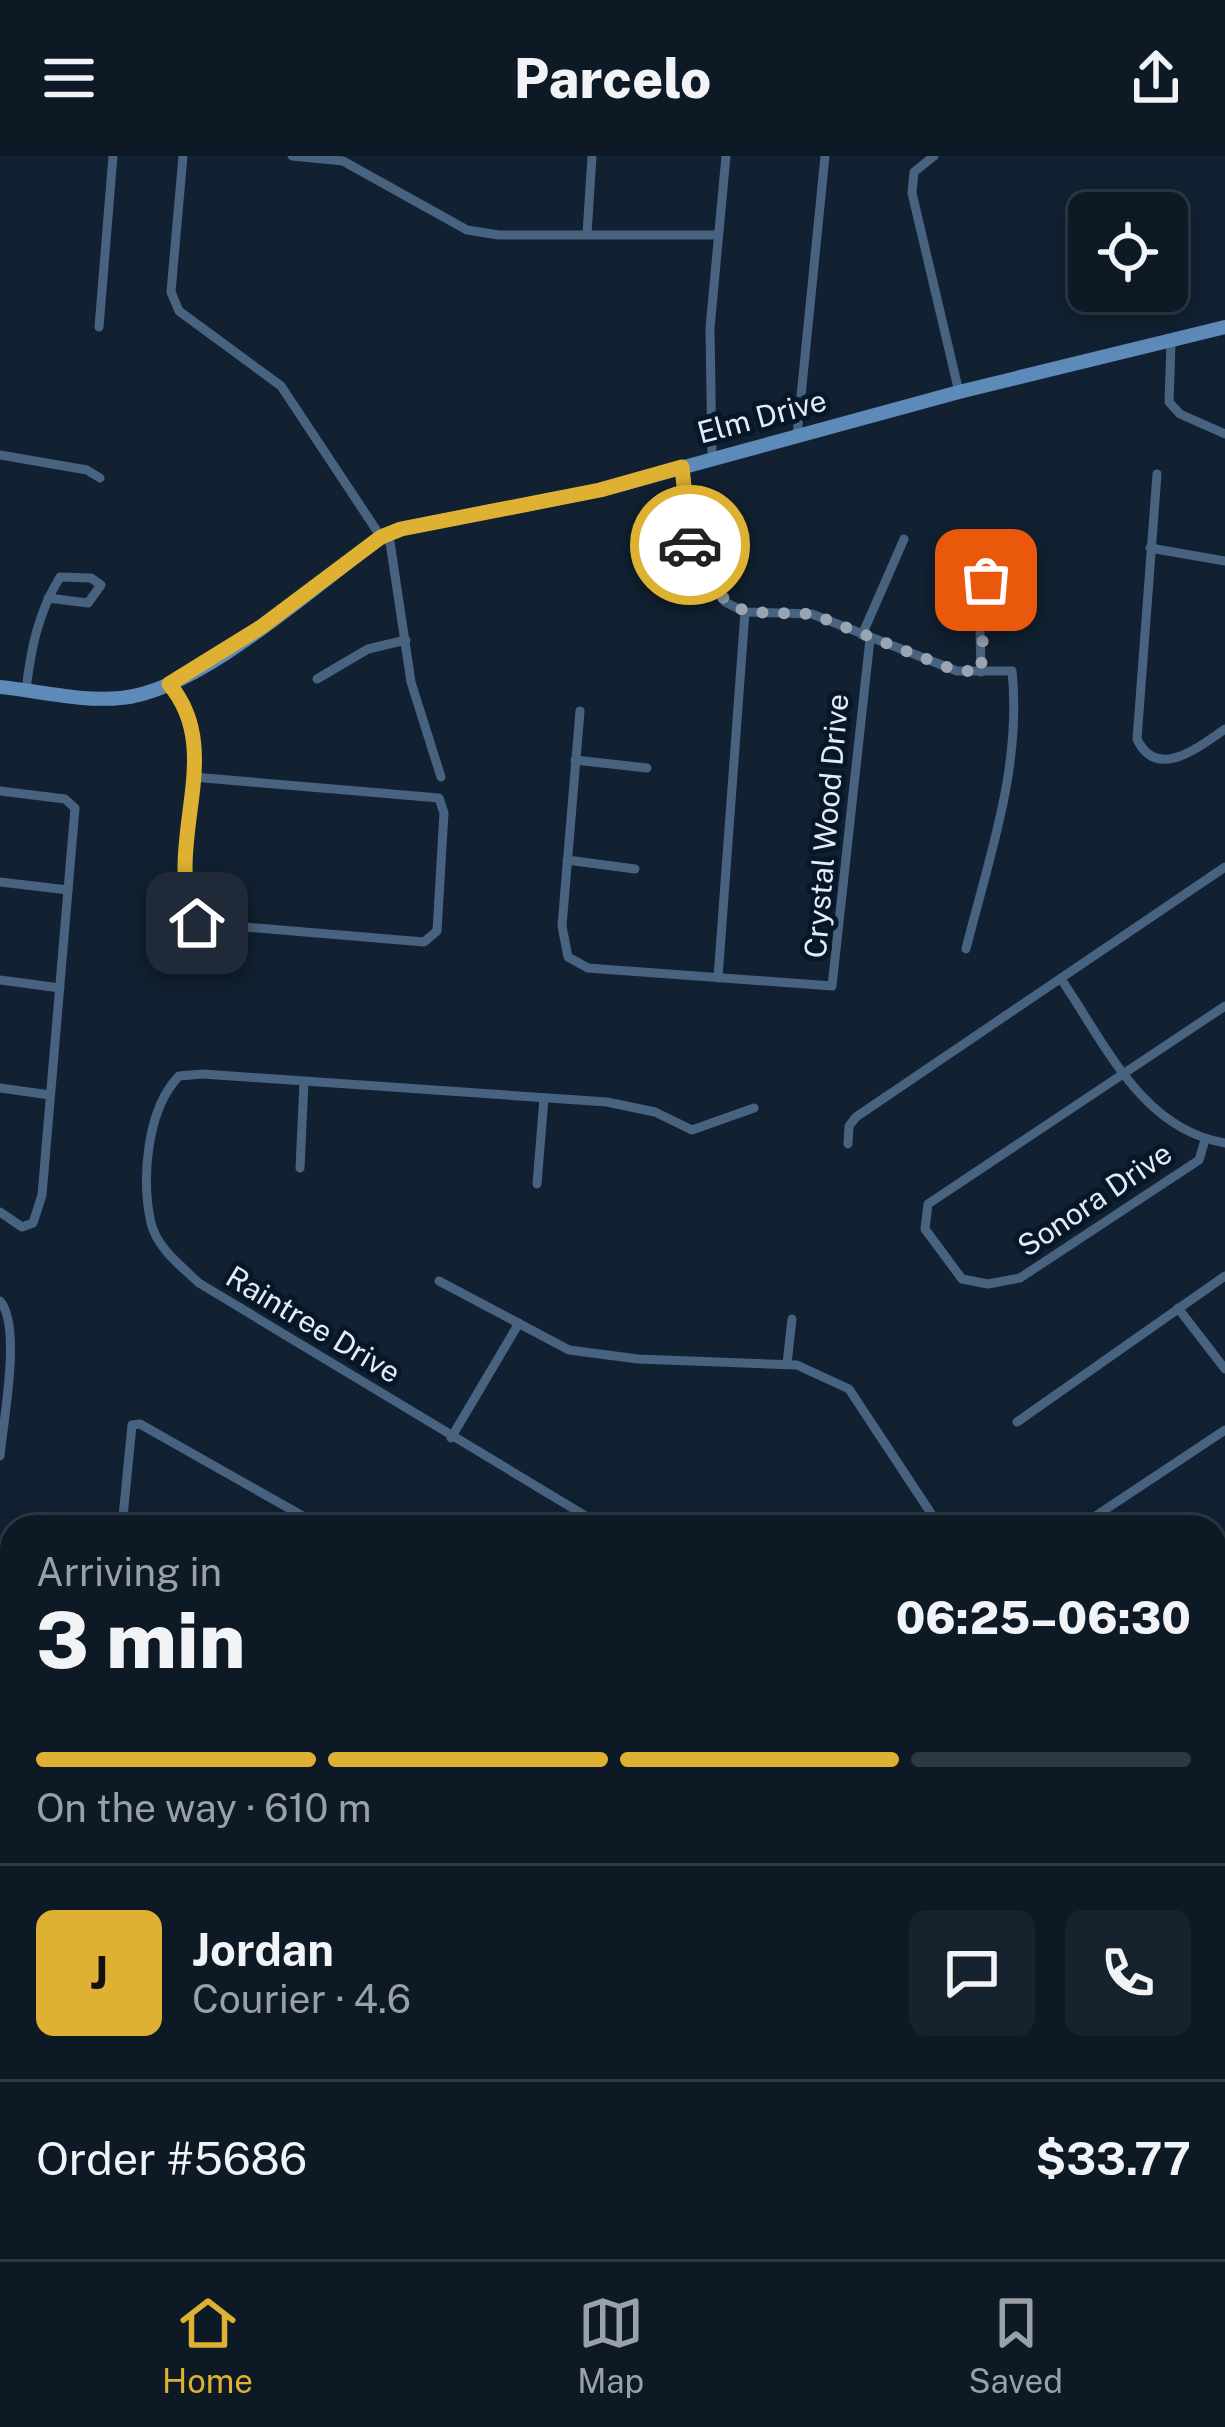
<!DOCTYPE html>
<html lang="en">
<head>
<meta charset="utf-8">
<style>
  :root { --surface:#0d1925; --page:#16222d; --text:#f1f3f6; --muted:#9aa0a7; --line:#2d3842; --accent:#deb133 }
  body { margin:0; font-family:"Public Sans",sans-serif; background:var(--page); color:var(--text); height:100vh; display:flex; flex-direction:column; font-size:45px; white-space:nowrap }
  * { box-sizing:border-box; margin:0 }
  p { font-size:39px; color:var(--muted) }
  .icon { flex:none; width:66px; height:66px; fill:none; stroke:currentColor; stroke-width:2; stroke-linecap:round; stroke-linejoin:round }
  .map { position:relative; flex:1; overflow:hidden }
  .side { position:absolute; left:0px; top:1359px; width:1227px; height:744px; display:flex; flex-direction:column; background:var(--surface); border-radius:36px 36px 0 0; box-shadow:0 6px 30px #0003,0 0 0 3px var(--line) }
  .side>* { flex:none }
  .tools { position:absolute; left:1068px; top:36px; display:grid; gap:24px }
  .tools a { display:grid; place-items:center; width:120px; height:120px; border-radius:18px; background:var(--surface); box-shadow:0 6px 30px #0003,0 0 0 3px var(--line); font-size:60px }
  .pin { position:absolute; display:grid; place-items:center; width:102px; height:102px; color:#fff; margin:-51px; border-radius:24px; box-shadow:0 6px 18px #0006 }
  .courier { position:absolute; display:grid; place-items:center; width:120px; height:120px; margin:-60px; border:9px solid #deb133; border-radius:50%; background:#fff; color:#222; box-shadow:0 3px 15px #0007 }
  .head em { font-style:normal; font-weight:800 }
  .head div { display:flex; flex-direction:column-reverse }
  .head { display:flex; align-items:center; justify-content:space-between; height:204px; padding:0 36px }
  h1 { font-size:78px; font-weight:800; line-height:90px }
  .bar { display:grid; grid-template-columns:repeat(4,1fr); gap:18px 12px; align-content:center; height:144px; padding:0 36px }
  .bar i { height:15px; border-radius:9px; background:var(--line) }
  .bar .active { background:var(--accent) }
  .bar p { grid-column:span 4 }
  .line { display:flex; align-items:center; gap:30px; padding:0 36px; border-top:3px solid var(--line) }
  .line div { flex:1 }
  .round { display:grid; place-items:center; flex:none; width:126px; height:126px; border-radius:18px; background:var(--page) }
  header { display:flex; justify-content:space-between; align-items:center; height:156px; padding:0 36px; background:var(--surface); font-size:54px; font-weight:800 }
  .menu { display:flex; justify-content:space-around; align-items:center; height:168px; border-top:3px solid var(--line); background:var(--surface); font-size:33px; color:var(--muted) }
  .menu a { display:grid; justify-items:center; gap:6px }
  .menu .active { color:var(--accent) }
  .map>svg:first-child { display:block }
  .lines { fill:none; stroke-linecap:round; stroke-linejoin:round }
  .street { stroke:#486380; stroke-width:9 }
  .secondary { stroke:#5d8ab8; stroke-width:14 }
  .done { stroke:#99a5b2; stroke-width:12; stroke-dasharray:0 21.6 }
  .route { stroke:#deb133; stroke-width:15 }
  .labels { text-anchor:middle; stroke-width:10; stroke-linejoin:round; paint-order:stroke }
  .street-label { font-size:30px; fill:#e2ecf7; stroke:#081727 }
</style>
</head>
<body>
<header><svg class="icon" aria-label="menu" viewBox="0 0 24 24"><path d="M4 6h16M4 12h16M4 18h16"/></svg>Parcelo<svg class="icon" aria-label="share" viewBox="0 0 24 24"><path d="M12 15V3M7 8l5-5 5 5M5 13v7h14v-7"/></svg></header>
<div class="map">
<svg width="1225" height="2103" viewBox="0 0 1225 2103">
  <rect width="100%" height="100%" fill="#112131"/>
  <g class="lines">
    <g class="street">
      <path d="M183 0 171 136 179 155 281 230 381 381 390 386 411 526 441 621"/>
      <path d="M292 0 343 5 467 74 499 79H717"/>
      <path d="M934 0 914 16 912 37 959 236"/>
      <path d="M587 78 592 0"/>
      <path d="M99 171 113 0"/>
      <path d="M1171 187 1169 246 1180 258 1225 278"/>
      <path d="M797 280 825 0"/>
      <path d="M0 299 87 314 100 322"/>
      <path d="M712 302 710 172 726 0"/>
      <path d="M682 311 697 414 725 446 745 456 812 458 957 515H1012C1022 611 989 701 966 793"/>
      <path d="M1157 318 1137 583C1157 626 1200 590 1225 573"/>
      <path d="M1150 392 1225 405"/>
      <path d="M862 479 904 383"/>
      <path d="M981 516C981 465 970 420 1021 394"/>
      <path d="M317 523 368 493 406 484"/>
      <path d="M169 528C228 598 159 692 197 767L424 786 437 775 444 657 439 642 193 621"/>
      <path d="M26 534C31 492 38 457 60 421L91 422 101 429 88 447 48 442"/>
      <path d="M580 555 562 770 568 801 588 812 832 830 870 483"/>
      <path d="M575 604 647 612"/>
      <path d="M0 635 65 643 75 652 42 1039 33 1067 22 1071 0 1056"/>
      <path d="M567 704 635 713"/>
      <path d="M0 726 68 734"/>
      <path d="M718 822 745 456"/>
      <path d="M1061 823C1105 887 1141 973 1225 987"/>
      <path d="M0 824 60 832"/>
      <path d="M0 932 50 939"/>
      <path d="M1205 984 1199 1004 1020 1122 988 1128 962 1123 925 1073 928 1048 1225 850"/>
      <path d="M848 988 849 970 856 961 1225 711"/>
      <path d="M300 1012 304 926"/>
      <path d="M537 1028 544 942"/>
      <path d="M439 1125 569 1194 638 1203 797 1209 849 1233 940 1371"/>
      <path d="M0 1145C22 1170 3 1266 0 1300"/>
      <path d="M1178 1152 1225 1213"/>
      <path d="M787 1208 792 1163"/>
      <path d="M1017 1266 1225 1120"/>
      <path d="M451 1282 519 1167"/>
      <path d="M122 1371 132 1269 140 1268 322 1371"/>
      <path d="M604 1371 199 1127C181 1110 157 1092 151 1067 141 1022 147 953 179 920L203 918 607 946 655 956 692 974 754 952"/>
      <path d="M1079 1371 1225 1274"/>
      <path d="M1215 1728 1225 1733"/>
      <path d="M1215 2028 1225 2032"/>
      <path d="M1067 2091 1078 2103"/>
      <path d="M641 2092V2091"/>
      <path d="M188 2103 207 2096 286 2103"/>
      <path d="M756 2103 758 2091"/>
    </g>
    <g class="secondary">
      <path d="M0 531C39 535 82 546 121 542 200 535 316 428 381 381L401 373 600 334 959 236 1225 171"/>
      <path d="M0 1980 12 1979"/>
      <path d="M556 2091 575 2103"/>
    </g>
  </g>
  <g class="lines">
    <path class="done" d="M690 389 708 432 746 456 812 458 957 515H981L986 424"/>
    <path class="route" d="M197 767C159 692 229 598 169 528L261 471 381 381 401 373 600 334 682 311 690 389"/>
  </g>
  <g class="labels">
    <g class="street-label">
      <text transform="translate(762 261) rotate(-15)" y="10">Elm Drive</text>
      <text transform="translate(827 670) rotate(-85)" y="10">Crystal Wood Drive</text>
      <text transform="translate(1095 1044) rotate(-34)" y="10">Sonora Drive</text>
      <text transform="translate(313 1169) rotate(31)" y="10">Raintree Drive</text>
    </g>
  </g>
</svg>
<div class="tools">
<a><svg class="icon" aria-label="locate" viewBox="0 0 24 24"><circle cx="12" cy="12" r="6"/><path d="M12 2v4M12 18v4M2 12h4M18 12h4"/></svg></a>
</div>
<div class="pin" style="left:986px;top:424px;background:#ea580c"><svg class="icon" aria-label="bag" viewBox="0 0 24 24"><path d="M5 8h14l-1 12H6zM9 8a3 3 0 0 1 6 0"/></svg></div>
<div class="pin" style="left:197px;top:767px;background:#1f2937"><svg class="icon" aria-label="home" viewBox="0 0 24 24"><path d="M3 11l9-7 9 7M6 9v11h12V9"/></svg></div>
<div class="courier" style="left:690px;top:389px"><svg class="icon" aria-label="car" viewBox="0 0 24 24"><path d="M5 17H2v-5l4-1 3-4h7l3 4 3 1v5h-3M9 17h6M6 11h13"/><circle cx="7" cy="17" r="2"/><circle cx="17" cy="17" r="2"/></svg></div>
<section class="side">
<div class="head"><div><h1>3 min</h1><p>Arriving in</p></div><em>06:25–06:30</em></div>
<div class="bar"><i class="active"></i><i class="active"></i><i class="active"></i><i></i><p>On the way · 610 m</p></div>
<div class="line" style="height:216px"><b class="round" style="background:var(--accent);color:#111">J</b><div><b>Jordan</b><p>Courier · 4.6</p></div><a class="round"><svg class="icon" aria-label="chat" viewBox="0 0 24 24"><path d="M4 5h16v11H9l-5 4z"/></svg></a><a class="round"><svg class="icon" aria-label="phone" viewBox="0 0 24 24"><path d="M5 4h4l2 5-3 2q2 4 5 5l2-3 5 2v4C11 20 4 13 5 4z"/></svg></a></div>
<div class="line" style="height:156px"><div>Order #5686</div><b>$33.77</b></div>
</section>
</div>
<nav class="menu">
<a class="active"><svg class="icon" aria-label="home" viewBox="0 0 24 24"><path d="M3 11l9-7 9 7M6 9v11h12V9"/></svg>Home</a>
<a><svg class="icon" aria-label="map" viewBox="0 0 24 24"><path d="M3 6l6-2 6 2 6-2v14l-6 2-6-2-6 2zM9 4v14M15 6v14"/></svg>Map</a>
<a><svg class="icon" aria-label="saved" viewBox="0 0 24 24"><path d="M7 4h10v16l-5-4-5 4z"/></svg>Saved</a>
</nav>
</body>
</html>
